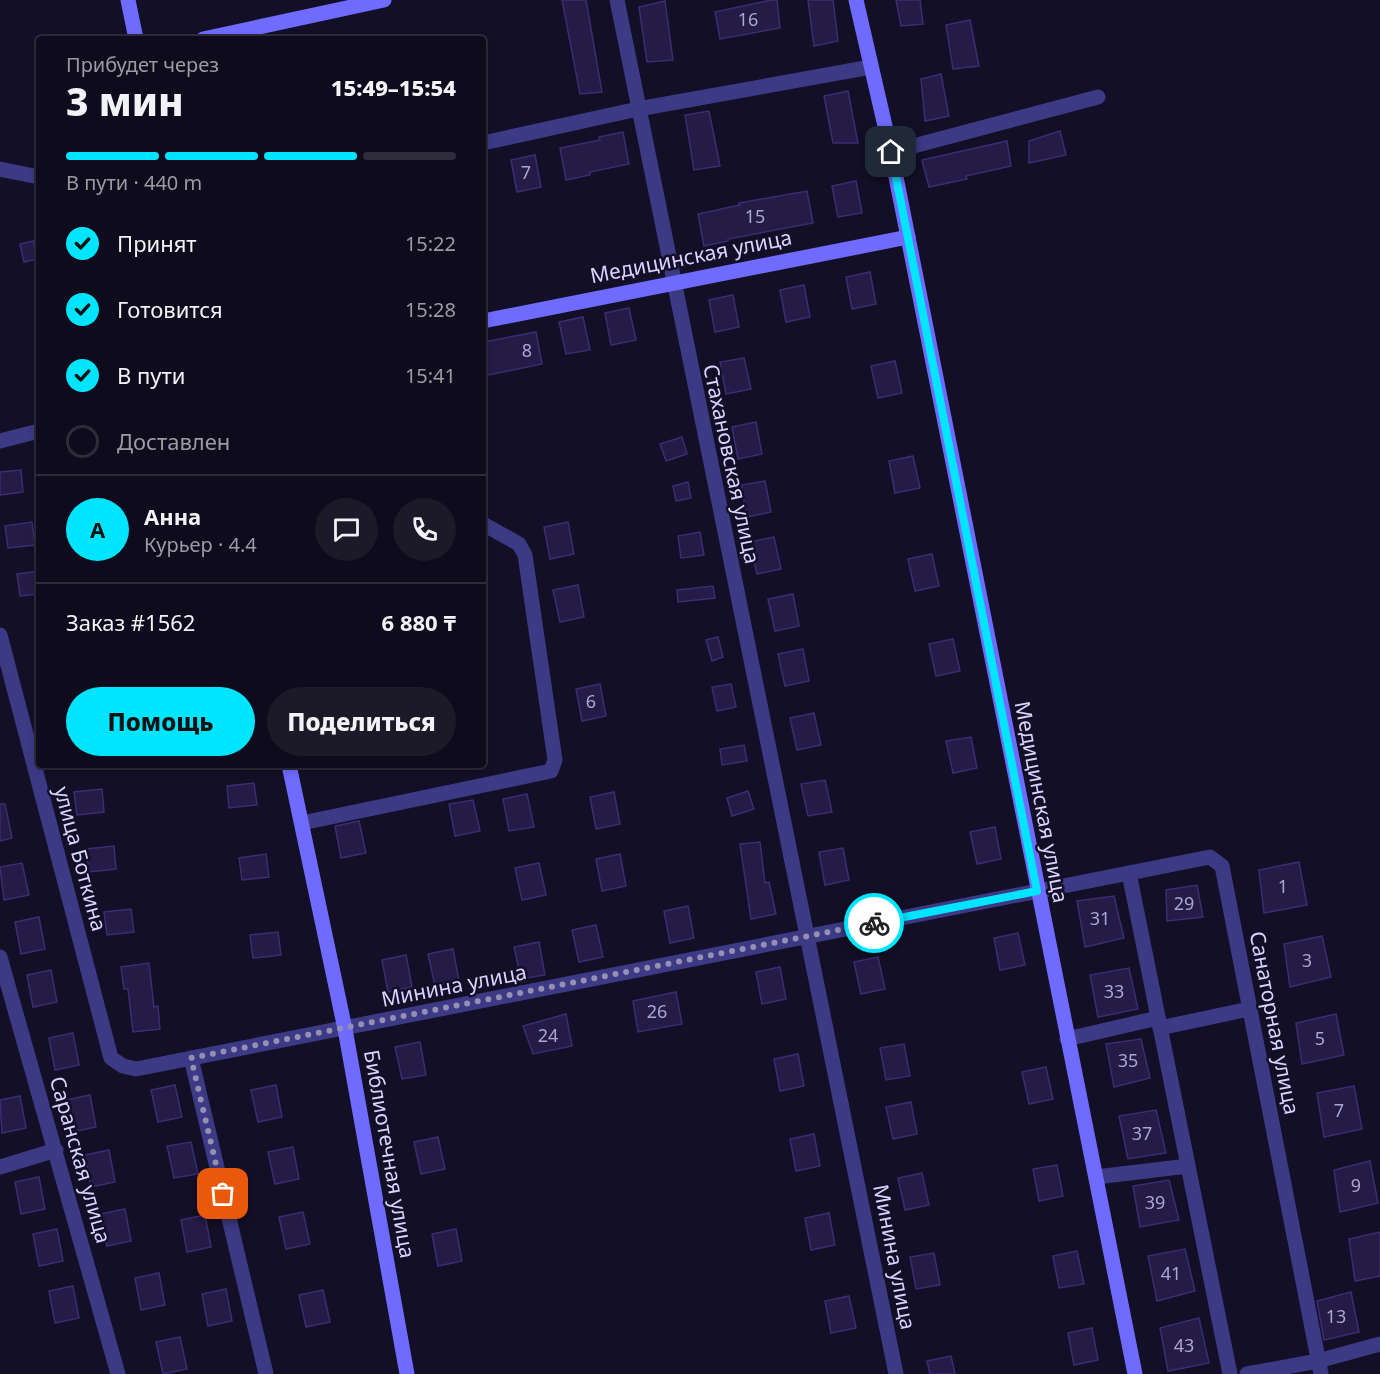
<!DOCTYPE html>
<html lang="ru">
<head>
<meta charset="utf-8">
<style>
  :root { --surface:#0e0b1c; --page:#1c1929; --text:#f1f3f6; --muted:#9b9ba3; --line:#2e2b3b; --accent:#00e5ff }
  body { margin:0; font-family:"Noto Sans",sans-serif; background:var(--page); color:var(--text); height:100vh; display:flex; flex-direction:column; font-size:22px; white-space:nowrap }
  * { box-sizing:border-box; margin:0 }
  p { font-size:20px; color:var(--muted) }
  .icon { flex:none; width:33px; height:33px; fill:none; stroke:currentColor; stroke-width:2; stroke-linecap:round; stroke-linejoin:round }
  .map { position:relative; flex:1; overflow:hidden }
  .panel { position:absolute; left:36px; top:36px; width:450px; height:732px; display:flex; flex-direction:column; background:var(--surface); border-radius:6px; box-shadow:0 3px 9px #0003,0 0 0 2px var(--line) }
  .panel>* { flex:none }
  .pin { position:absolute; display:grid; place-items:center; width:51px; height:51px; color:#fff; margin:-26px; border-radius:12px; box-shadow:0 3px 9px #0006 }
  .courier { position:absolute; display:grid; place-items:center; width:60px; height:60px; margin:-30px; border:4px solid #00e5ff; border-radius:50%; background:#fff; color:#222; box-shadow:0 2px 8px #0007 }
  .summary em { font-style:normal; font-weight:800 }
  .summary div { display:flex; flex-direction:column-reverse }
  .summary { display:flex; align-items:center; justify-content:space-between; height:102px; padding:0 30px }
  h1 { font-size:39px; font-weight:800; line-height:45px }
  .bar { display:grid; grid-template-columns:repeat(4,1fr); gap:9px 6px; align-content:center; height:72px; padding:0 30px }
  .bar i { height:8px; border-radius:4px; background:var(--line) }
  .bar .on { background:var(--accent) }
  .bar p { grid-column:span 4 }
  .line { display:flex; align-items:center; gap:15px; padding:0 30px; border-top:2px solid var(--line) }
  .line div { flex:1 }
  .round { display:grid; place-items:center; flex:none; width:63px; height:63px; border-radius:32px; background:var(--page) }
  ol { padding:0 30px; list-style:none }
  li { display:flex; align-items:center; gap:18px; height:66px }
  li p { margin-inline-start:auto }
  li .icon { padding:6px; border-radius:50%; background:var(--accent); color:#111; stroke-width:4 }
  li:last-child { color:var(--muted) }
  li i { width:33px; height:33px; border:3px solid var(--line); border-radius:50% }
  .cta { display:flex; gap:12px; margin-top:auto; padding:12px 30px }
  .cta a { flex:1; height:69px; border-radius:36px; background:var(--accent); color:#111; font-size:24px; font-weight:800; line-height:69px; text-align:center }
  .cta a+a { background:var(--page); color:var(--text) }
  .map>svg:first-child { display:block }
  .building { fill:#241b47; stroke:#3b2d73; stroke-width:1.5 }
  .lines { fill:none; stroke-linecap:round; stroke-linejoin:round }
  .street { stroke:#3d3a85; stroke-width:15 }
  .secondary { stroke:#6f6bff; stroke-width:15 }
  .done { stroke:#948fb3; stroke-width:6; stroke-dasharray:0 10.8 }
  .route { stroke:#00e5ff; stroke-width:8 }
  .labels { text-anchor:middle; stroke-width:5; stroke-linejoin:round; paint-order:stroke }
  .number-label { font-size:18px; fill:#aca6d1 }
  .street-label { font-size:21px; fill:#d9d4ff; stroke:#130f26 }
</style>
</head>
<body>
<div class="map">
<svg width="1380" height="1374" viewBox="0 0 1380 1374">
  <rect width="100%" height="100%" fill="#130f26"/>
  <g class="building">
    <path d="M562 0H586L602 92 580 94Z"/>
    <path d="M771 0H777L780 28 720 39 715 12Z"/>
    <path d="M808 0H833L838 41 814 46Z"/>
    <path d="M896 0H920L923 24 901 26Z"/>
    <path d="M665 1 673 60 647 62 639 7Z"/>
    <path d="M970 20 979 66 953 69 946 25Z"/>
    <path d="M941 74 949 116 925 121 921 79Z"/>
    <path d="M848 91 858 143H833L824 96Z"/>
    <path d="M709 111 720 166 694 170 685 115Z"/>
    <path d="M1060 131 1066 155 1029 163V141Z"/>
    <path d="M623 132 629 164 590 172V175L566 180 560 148 600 140 599 137Z"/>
    <path d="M1007 141 1011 166 966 176 967 179 929 187 922 160Z"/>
    <path d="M535 155 541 187 517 192 511 160Z"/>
    <path d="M856 181 862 213 838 217 832 186Z"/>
    <path d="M807 191 813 223 728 239V241L704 246 698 214 740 205 739 203Z"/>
    <path d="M33 241 37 259 24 262 20 244Z"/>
    <path d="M870 272 876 304 852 309 846 277Z"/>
    <path d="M804 285 810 317 786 322 780 290Z"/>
    <path d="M733 295 739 327 715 332 709 300Z"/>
    <path d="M629 308 636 340 611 345 605 313Z"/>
    <path d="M583 317 590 350 566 354 559 322Z"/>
    <path d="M536 332 542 364 483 376V342Z"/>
    <path d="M744 358 751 389 726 394 720 362Z"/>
    <path d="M895 361 902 393 878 398 871 366Z"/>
    <path d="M756 422 762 454 738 459 732 427Z"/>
    <path d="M682 437 687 454 666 461 660 444Z"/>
    <path d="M913 456 920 488 895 493 889 461Z"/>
    <path d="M21 470 23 492 0 495V472Z"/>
    <path d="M765 481 771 512 747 517 741 485Z"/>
    <path d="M688 482 691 498 676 501 673 486Z"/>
    <path d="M32 522 35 545 8 548 5 526Z"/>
    <path d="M568 522 574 554 550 559 544 527Z"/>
    <path d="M700 532 704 555 681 558 678 536Z"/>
    <path d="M774 537 781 569 757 574 750 542Z"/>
    <path d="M932 554 939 586 915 591 908 559Z"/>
    <path d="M39 571V594L20 596 17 574Z"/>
    <path d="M578 585 584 617 560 622 553 590Z"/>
    <path d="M713 586 715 598 678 602 677 590Z"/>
    <path d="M793 594 799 626 775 631 768 599Z"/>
    <path d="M718 637 723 657 712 661 706 640Z"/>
    <path d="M953 639 960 671 936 676 929 644Z"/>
    <path d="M803 649 809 681 785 686 778 654Z"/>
    <path d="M600 684 606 716 582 721 576 689Z"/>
    <path d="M731 684 736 707 717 711 712 687Z"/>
    <path d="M814 713 821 745 797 750 790 718Z"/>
    <path d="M971 737 977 768 953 773 946 741Z"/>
    <path d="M744 745 747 761 722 765 720 749Z"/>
    <path d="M825 780 832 812 808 816 801 784Z"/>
    <path d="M254 783 257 805 229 808 227 786Z"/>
    <path d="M102 789 104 812 77 815 74 792Z"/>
    <path d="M748 791 754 809 732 816 727 798Z"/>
    <path d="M614 792 620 824 596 829 590 797Z"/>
    <path d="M527 794 534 827 509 831 503 799Z"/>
    <path d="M473 800 480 831 455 836 449 804Z"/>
    <path d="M0 804H5L12 838 0 841Z"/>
    <path d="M359 821 366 853 341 858 335 826Z"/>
    <path d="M995 827 1001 859 977 864 970 832Z"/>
    <path d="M760 842 765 883 769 882 776 914 751 919 740 844Z"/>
    <path d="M114 846 116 869 89 872 86 849Z"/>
    <path d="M843 848 849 880 825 885 819 852Z"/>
    <path d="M266 854 269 877 242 880 239 858Z"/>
    <path d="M620 854 626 886 602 891 596 859Z"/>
    <path d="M1299 862 1307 905 1264 913 1259 870Z"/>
    <path d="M22 863 29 895 4 900 0 867Z"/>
    <path d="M539 863 546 895 522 900 515 868Z"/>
    <path d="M1197 885 1203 917 1167 921 1166 890Z"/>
    <path d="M1114 896 1124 938 1085 947 1077 901Z"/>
    <path d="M688 906 694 938 670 943 664 911Z"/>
    <path d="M131 909 134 932 107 935 104 912Z"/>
    <path d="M39 917 45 949 21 954 15 922Z"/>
    <path d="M596 925 603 957 579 962 572 930Z"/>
    <path d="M278 932 281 955 253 958 250 935Z"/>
    <path d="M1018 933 1025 965 1000 970 994 938Z"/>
    <path d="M1322 936 1331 977 1290 987 1284 944Z"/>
    <path d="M539 942 545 975 521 979 514 947Z"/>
    <path d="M453 949 459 981 435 986 428 954Z"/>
    <path d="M406 955 412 987 388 992 382 960Z"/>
    <path d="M878 957 885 989 861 994 854 962Z"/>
    <path d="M149 963 154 1007 158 1006 160 1029 133 1032 128 989H124L121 967Z"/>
    <path d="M780 967 786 999 762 1004 756 972Z"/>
    <path d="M1129 968 1138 1009 1098 1017 1090 975Z"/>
    <path d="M51 970 57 1002 33 1007 27 975Z"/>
    <path d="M676 992 682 1024 638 1032 633 1001Z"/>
    <path d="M566 1014 572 1046 533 1054 523 1026Z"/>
    <path d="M1336 1014 1344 1055 1302 1064 1296 1023Z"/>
    <path d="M73 1033 79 1065 55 1070 49 1038Z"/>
    <path d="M1141 1039 1150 1078 1114 1087 1106 1044Z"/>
    <path d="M420 1042 426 1075 402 1079 395 1047Z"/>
    <path d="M904 1044 910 1076 886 1080 880 1048Z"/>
    <path d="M798 1054 804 1086 780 1091 774 1059Z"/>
    <path d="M1046 1067 1053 1099 1029 1104 1022 1072Z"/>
    <path d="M175 1085 182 1117 158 1122 151 1090Z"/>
    <path d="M276 1085 282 1117 258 1122 251 1090Z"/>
    <path d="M1354 1086 1362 1129 1324 1137 1317 1093Z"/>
    <path d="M90 1095 96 1127 72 1132 66 1100Z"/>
    <path d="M20 1096 26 1128 2 1133 0 1100Z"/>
    <path d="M911 1102 917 1134 893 1139 886 1107Z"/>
    <path d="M1156 1110 1166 1153 1128 1159 1119 1116Z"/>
    <path d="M814 1134 820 1166 796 1171 790 1139Z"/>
    <path d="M438 1137 445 1169 421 1174 414 1142Z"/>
    <path d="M191 1142 198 1174 174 1178 167 1146Z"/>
    <path d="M293 1147 299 1179 275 1184 268 1152Z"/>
    <path d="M109 1150 115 1182 91 1187 85 1155Z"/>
    <path d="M1370 1161 1378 1203 1340 1212 1334 1170Z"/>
    <path d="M1057 1165 1063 1196 1039 1201 1033 1169Z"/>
    <path d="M922 1173 929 1205 905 1210 898 1178Z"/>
    <path d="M39 1177 45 1209 21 1214 15 1182Z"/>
    <path d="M1169 1180 1179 1220 1140 1227 1133 1186Z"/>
    <path d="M125 1209 131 1241 107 1246 100 1214Z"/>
    <path d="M303 1212 310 1244 286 1249 279 1217Z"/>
    <path d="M829 1213 835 1245 811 1250 805 1218Z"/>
    <path d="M205 1215 211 1247 187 1252 181 1220Z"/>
    <path d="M57 1229 63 1261 39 1266 33 1234Z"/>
    <path d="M456 1229 462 1261 438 1266 432 1234Z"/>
    <path d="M1380 1232V1276L1355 1281 1349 1239Z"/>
    <path d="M1185 1249 1195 1291 1157 1301 1148 1256Z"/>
    <path d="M1077 1251 1084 1284 1059 1288 1053 1256Z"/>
    <path d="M934 1253 940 1285 916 1289 910 1257Z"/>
    <path d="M159 1273 165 1305 141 1310 135 1278Z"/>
    <path d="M73 1286 79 1318 55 1323 49 1291Z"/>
    <path d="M226 1289 232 1321 208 1326 202 1294Z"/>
    <path d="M323 1290 330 1322 306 1327 299 1295Z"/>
    <path d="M1351 1292 1359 1332 1324 1340 1317 1301Z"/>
    <path d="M849 1296 856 1328 831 1333 825 1301Z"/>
    <path d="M1199 1318 1209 1363 1168 1371 1160 1328Z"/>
    <path d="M1092 1328 1098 1360 1074 1365 1068 1333Z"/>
    <path d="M180 1337 187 1369 163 1374 156 1342Z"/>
    <path d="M951 1356 955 1374H930L927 1361Z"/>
  </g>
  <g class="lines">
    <g class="street">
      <path d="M617 0 896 1374"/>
      <path d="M483 143 638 109 871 67"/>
      <path d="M891 152 1098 97"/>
      <path d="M0 169 39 177"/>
      <path d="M0 441 39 431"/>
      <path d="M0 635 111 1058 123 1066 136 1069 1210 857 1222 866 1321 1374"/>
      <path d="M302 823 551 771 555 760 525 555 519 544 483 524"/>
      <path d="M1129 873 1230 1374"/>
      <path d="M0 957 118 1374"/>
      <path d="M1160 1028 1249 1009"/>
      <path d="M1067 1039 1158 1018"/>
      <path d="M191 1058 266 1374"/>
      <path d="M0 1167 56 1150"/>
      <path d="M1096 1177 1188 1166"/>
      <path d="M1247 1374 1318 1361 1380 1344"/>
    </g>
    <g class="secondary">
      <path d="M128 0 136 39"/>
      <path d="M856 0 891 152 1135 1374"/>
      <path d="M203 39 384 0"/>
      <path d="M483 321 908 237"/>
      <path d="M289 765 345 1029 407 1374"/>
    </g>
  </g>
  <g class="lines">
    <path class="done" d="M223 1194 191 1058 874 923"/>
    <path class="route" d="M874 923 1037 891 891 152"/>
  </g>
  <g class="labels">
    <g class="number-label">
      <text x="748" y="26">16</text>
      <text x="526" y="179">7</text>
      <text x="755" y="223">15</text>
      <text x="527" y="357">8</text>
      <text x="591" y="708">6</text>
      <text x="1283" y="893">1</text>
      <text x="1184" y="910">29</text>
      <text x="1100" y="925">31</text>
      <text x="1307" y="967">3</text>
      <text x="1114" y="998">33</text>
      <text x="657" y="1018">26</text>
      <text x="548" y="1042">24</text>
      <text x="1320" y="1045">5</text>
      <text x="1128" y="1067">35</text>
      <text x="1339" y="1117">7</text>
      <text x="1142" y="1140">37</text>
      <text x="1356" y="1192">9</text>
      <text x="1155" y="1209">39</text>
      <text x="1171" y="1280">41</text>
      <text x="1336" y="1323">13</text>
      <text x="1184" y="1352">43</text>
    </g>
    <g class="street-label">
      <text transform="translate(691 257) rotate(-11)" y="7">Медицинская улица</text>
      <text transform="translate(731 464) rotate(78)" y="7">Стахановская улица</text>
      <text transform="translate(1041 802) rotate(79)" y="7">Медицинская улица</text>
      <text transform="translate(80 859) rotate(75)" y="7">улица Боткина</text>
      <text transform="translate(454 986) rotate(-11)" y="7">Минина улица</text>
      <text transform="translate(1274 1023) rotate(79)" y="7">Санаторная улица</text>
      <text transform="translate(389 1154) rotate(80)" y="7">Библиотечная улица</text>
      <text transform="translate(80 1160) rotate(74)" y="7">Саранская улица</text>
      <text transform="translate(894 1257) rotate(79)" y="7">Минина улица</text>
    </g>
  </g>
</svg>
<div class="pin" style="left:223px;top:1194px;background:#ea580c"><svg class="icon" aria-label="bag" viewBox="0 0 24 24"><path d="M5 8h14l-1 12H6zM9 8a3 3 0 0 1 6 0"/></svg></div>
<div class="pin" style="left:891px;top:152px;background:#1f2937"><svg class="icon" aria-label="home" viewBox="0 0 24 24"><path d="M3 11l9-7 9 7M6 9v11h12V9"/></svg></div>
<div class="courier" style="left:874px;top:923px"><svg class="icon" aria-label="bike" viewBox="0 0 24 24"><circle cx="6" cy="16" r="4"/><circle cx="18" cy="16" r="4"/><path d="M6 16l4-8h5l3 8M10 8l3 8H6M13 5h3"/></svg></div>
<section class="panel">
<div class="summary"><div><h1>3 мин</h1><p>Прибудет через</p></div><em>15:49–15:54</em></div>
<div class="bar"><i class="on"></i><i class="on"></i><i class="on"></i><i></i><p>В пути · 440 m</p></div>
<ol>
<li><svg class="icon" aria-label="check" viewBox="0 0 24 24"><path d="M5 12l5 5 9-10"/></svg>Принят<p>15:22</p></li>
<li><svg class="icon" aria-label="check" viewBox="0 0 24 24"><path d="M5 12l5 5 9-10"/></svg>Готовится<p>15:28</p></li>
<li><svg class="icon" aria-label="check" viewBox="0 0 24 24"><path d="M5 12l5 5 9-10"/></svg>В пути<p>15:41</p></li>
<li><i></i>Доставлен</li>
</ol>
<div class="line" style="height:108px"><b class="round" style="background:var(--accent);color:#111">А</b><div><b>Анна</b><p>Курьер · 4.4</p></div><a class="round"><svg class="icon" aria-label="chat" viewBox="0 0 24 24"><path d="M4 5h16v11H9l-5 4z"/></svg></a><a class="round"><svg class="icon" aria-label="phone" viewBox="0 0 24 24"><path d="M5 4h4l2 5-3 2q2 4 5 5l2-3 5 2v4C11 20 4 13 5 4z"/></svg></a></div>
<div class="line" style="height:78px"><div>Заказ #1562</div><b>6 880 ₸</b></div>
<div class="cta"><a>Помощь</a><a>Поделиться</a></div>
</section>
</div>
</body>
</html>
